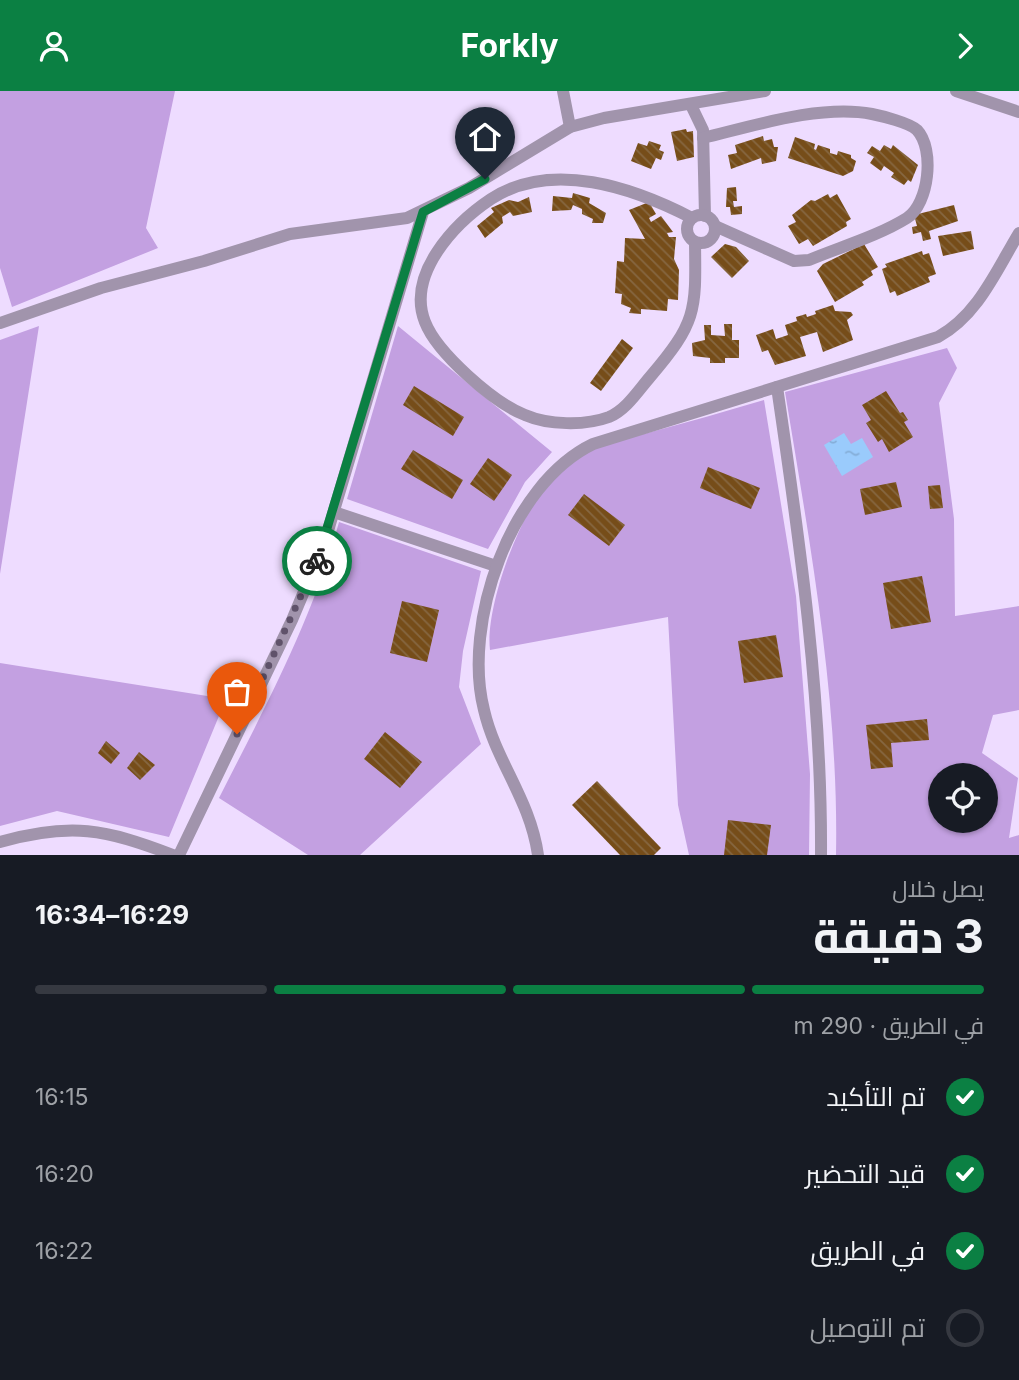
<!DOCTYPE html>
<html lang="ar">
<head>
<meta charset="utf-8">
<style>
  :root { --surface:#171b24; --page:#242831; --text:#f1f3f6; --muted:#9ea1a6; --line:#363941; --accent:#0b8043 }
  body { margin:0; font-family:Inter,Cairo,sans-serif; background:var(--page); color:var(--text); direction:rtl; height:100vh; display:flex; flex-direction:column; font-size:26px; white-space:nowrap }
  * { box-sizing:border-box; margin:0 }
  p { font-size:23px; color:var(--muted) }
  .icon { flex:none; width:38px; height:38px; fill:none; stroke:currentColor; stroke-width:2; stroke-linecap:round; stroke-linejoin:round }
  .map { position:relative; height:764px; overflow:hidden; direction:ltr }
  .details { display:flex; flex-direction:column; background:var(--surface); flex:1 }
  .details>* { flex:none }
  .tools { position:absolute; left:928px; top:672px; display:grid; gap:14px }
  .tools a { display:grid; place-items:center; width:70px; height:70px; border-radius:50%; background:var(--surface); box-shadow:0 2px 5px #0004; font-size:35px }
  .pin { position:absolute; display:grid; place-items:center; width:60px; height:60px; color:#fff; margin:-72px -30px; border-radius:50% 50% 50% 0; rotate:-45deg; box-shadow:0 0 7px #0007 }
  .pin .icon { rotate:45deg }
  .courier { position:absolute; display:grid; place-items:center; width:70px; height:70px; margin:-35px; border:5px solid #0b8043; border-radius:50%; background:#fff; color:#222; box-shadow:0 2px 9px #0007 }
  .headline em { font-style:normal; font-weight:700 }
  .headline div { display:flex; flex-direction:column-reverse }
  .headline { display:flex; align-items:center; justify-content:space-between; height:119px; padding:0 35px }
  h1 { font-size:46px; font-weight:700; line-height:52px }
  .bar { display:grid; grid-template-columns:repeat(4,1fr); gap:10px 7px; align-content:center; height:84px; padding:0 35px }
  .bar i { height:9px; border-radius:5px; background:var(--line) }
  .bar .on { background:var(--accent) }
  .bar p { grid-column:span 4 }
  ol { padding:0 35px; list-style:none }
  li { display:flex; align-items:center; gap:21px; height:77px }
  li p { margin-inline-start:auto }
  li .icon { padding:7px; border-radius:50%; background:var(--accent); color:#fff; stroke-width:4 }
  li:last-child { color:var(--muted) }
  li i { width:38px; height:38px; border:4px solid var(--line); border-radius:50% }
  header { display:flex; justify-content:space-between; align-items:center; height:91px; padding:0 35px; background:var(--accent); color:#fff; font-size:32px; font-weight:700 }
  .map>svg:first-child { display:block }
  .garden { fill:#c3a0e1; fill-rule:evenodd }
  .water { fill:url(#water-ripples) }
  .building { fill:url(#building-back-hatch) }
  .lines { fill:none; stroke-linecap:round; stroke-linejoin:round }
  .minor { stroke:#a194ac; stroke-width:12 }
  .done { stroke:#5f526a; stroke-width:7; stroke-dasharray:0 12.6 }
  .route { stroke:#0b8043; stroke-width:9 }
</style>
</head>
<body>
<header><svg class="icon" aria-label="forward" viewBox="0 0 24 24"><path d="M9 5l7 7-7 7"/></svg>Forkly<svg class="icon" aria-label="person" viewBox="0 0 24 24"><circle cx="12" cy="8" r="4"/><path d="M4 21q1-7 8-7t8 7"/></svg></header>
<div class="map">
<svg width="1019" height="764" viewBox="0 0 1019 764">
  <defs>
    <pattern id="water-ripples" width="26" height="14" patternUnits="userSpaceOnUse" patternTransform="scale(1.75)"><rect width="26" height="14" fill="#9acbfc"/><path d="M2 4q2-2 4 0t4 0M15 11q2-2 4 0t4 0" fill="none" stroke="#84add7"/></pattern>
    <pattern id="building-back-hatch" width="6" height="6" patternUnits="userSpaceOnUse" patternTransform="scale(1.75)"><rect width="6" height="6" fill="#764d19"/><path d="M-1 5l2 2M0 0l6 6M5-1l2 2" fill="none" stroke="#866741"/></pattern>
  </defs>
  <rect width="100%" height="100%" fill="#eedcff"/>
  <g class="garden">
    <path d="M0 0H175L146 137 158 157 12 216 0 177Z"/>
    <path d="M39 235 0 483V249Z"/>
    <path d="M398 235 552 361 525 391 488 458 347 408Z"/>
    <path d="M947 257 957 277 939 312 954 428 955 525 1019 515V619L993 624 982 662 1018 687 1009 747 1019 744V764H836C839 609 810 453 785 301ZM940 684H985V730H940Z"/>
    <path d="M764 309 796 505 810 683 809 764H689L678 714 668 526 490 559C484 512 530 388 575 366 599 354 626 348 651 341 689 331 726 320 764 309Z"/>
    <path d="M339 431 481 480 463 560 459 596 481 653 360 764H308L219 707C264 618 313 528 339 431Z"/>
    <path d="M0 572 226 608 169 746 57 720 0 735Z"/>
  </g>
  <path class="water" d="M844 342 851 353 862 347 873 366 842 385 824 354Z"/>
  <g class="building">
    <path d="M686 38 687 41 693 40 694 66 677 70 671 41Z"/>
    <path d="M763 45 764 50 772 48 774 56H778L776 70 762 73 761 67 731 78 728 64 737 62 735 54Z"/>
    <path d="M795 46 815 53 814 58 816 59 818 54 830 58V62L837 64 838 60 851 64V67L856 70 853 80 843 85 788 67Z"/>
    <path d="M649 50 661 54 659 59 664 61 661 69 656 67 651 78 631 70 638 52 647 55Z"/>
    <path d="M884 54 891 58 893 54 918 74 911 91 908 89 904 94 891 86 894 82 884 75 881 80 870 72 874 66 867 62 872 55 880 60Z"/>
    <path d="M736 96 737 110H733L734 116 742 115V123L731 124 730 116H726L727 97Z"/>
    <path d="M573 102 590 107 589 112 606 122 603 132H592L593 128 582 123V118L573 114 571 119 552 120 553 105 572 107Z"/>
    <path d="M828 103 830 107 837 103 851 128 846 131 847 135 813 155 808 148 799 153 788 135 796 131 792 124 811 109 815 110Z"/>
    <path d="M529 106 532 121 513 125 510 121 502 126 503 132 485 147 477 135 494 121 491 117 509 109 518 111Z"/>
    <path d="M649 111 656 123 649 127 651 131 661 125 673 141 667 142 669 146H676L674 168 679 179 678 209 668 208 667 220 641 218V223L629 222 631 217 621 213 622 203 615 202 617 170 624 171 625 147 645 148 629 119Z"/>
    <path d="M954 114 958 130 929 140 931 148 923 150 921 141 913 143 912 136 917 135 914 124Z"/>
    <path d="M971 140 974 158 943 165 938 145Z"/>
    <path d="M725 153 736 156 749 170 732 187 711 166Z"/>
    <path d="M864 153 878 176 871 180 873 184 862 191 864 194 835 211 817 180 823 173Z"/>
    <path d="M922 160 923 164 929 162 936 183 928 186 930 191 897 205 895 200 890 202 882 178 887 176 885 173Z"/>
    <path d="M833 214 835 220 851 221 853 224 847 229 853 249 823 261 817 241 800 246 806 265 775 274 768 259 762 261 756 244 773 238 776 248 788 244 785 234 797 230 796 226 806 223 807 226 816 223 815 220Z"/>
    <path d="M724 233H732V249H739V267H725V272H710V267L693 265 692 252 705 249 704 234H711V244L725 245Z"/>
    <path d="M622 248 633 257 601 300 590 292Z"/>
    <path d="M414 295 464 326 453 345 403 314Z"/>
    <path d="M886 300 900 322 903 321 908 329 904 331 913 346 889 361 882 348 878 351 866 332 871 329 862 314Z"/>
    <path d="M413 359 463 389 452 408 401 378Z"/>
    <path d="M488 367 512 384 494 410 470 393Z"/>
    <path d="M708 376 760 397 751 418 700 397Z"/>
    <path d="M896 391 902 416 865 424 860 398Z"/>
    <path d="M940 394 943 417 930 418 928 395Z"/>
    <path d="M584 403 625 434 609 455 568 424Z"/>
    <path d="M922 485 931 531 891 538 883 492Z"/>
    <path d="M402 510 439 519 427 571 390 562Z"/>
    <path d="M776 544 783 586 744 592 738 550Z"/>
    <path d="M927 628 929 649 891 652 893 676 871 678 866 634Z"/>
    <path d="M385 641 422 671 400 697 364 668Z"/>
    <path d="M106 650 120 662 111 673 98 662Z"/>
    <path d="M139 661 155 674 140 689 127 677Z"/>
    <path d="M597 690 661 757 654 764H620L572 714Z"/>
    <path d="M728 729 771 734 767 764H724Z"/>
  </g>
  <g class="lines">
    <g class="minor">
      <path d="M563 0 570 36"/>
      <path d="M956 0 1019 21"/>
      <path d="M691 14 703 39 705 125"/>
      <path d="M703 47C753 35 821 13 872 23 882 25 910 32 917 39 935 58 929 113 907 127 878 145 840 156 809 169L794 170 715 135"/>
      <circle cx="701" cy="138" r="14"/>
      <path d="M692 127C634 97 552 68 491 108 455 132 406 183 425 231 437 262 494 312 525 324 548 334 585 335 609 326 626 319 638 300 650 286 697 231 696 220 695 151"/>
      <path d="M0 232 101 197 204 170 290 143 407 127 469 97 570 36 604 27 765 0"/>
      <path d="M777 296C800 452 822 607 821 764"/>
      <path d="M334 421 496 475"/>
      <path d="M0 751C71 731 105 738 173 764"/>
      <path d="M179 764 292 529 324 453 423 121"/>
      <path d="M538 764C530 708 496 671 484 619 462 533 510 393 593 353L938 246C978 224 996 180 1019 142"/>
    </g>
  </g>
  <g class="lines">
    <path class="done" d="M237 643 317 470"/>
    <path class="route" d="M317 470 423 121 485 88"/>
  </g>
</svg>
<div class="tools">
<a><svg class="icon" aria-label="locate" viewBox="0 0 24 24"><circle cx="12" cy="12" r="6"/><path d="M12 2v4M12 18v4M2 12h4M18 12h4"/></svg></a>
</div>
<div class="pin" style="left:237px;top:643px;background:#ea580c"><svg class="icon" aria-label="bag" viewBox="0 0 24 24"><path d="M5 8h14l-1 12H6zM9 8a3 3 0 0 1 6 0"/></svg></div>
<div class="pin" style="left:485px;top:88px;background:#1f2937"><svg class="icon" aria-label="home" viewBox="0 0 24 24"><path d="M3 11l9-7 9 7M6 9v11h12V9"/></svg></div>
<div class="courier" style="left:317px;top:470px"><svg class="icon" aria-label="bike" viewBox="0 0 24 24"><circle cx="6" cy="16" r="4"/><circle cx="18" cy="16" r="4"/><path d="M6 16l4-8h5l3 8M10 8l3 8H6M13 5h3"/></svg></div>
</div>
<section class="details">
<div class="headline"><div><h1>3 دقيقة</h1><p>يصل خلال</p></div><em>16:29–16:34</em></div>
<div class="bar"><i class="on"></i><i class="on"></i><i class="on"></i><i></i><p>في الطريق · 290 m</p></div>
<ol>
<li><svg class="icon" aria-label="check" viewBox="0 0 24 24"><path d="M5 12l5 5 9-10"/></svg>تم التأكيد<p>16:15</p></li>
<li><svg class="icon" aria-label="check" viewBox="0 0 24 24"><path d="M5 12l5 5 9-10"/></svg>قيد التحضير<p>16:20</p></li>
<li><svg class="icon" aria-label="check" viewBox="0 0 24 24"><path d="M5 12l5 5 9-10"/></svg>في الطريق<p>16:22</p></li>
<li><i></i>تم التوصيل</li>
</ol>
</section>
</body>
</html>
